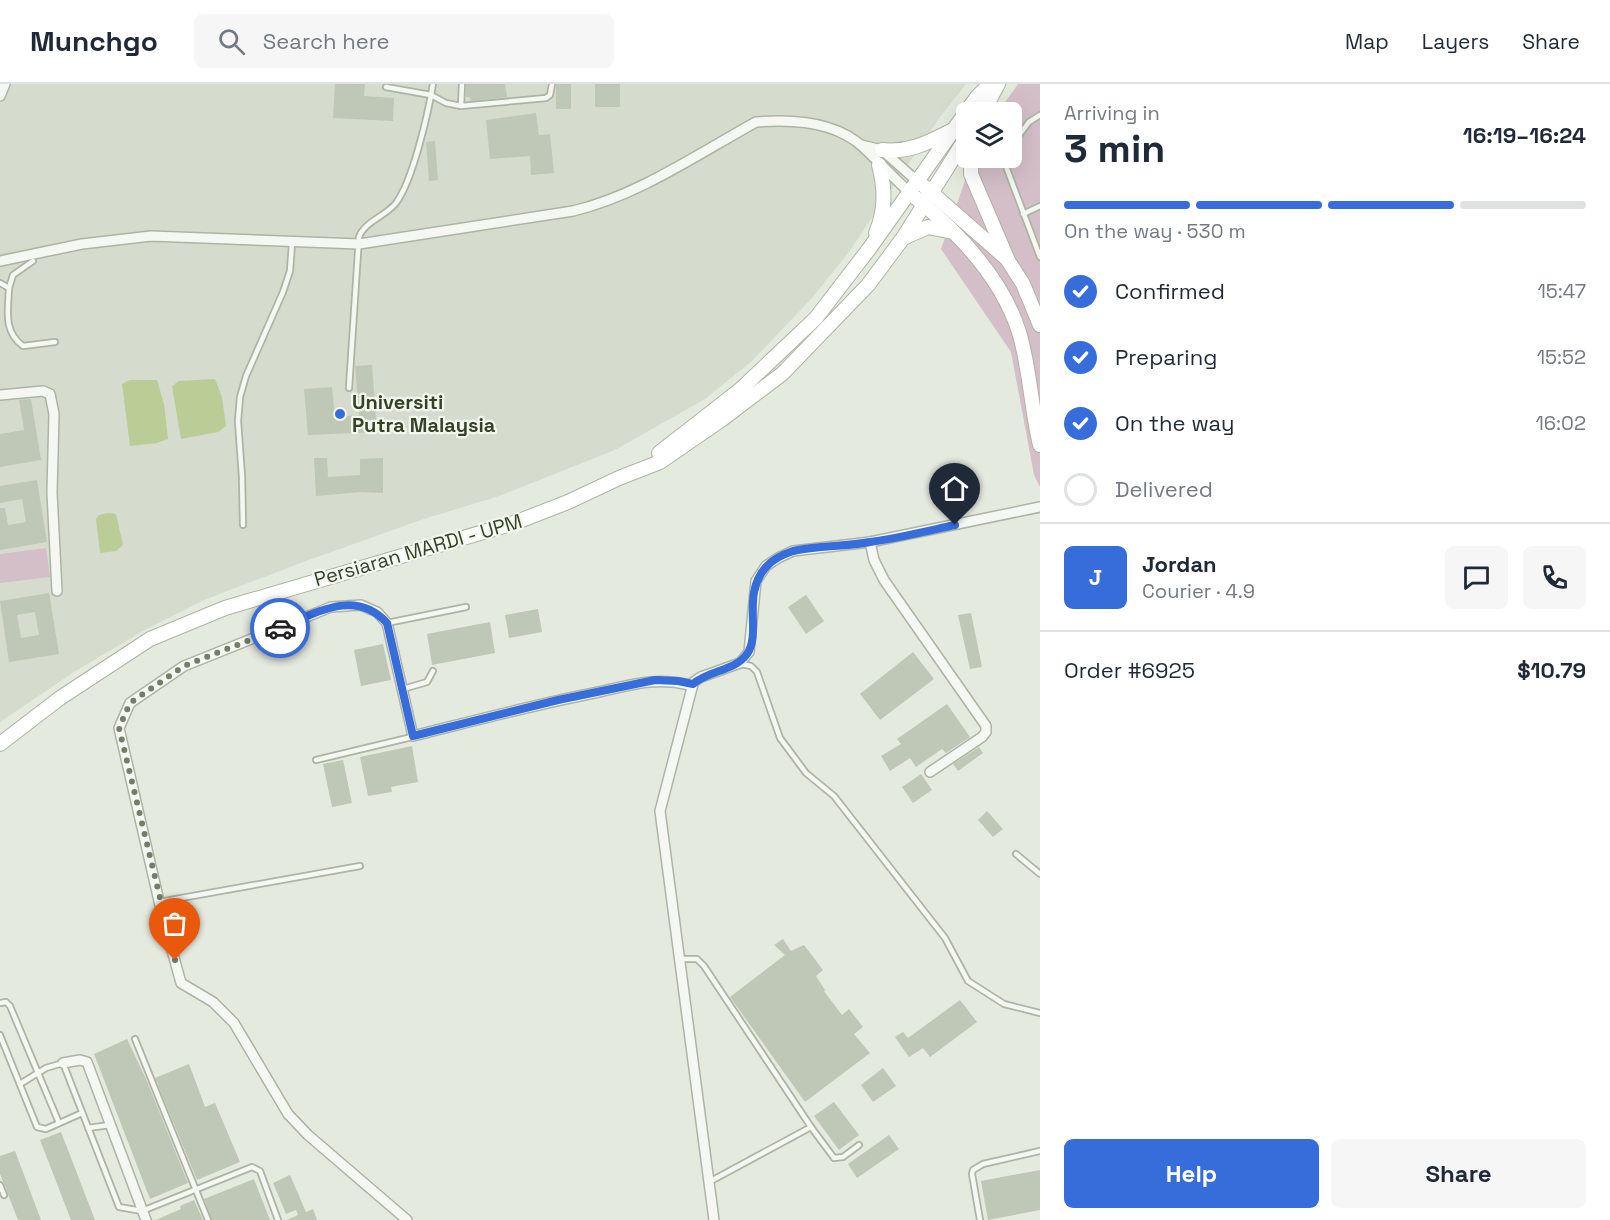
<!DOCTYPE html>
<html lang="en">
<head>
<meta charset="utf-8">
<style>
  :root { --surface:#fff; --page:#f6f6f7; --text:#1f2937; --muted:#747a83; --line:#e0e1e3; --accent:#376cdb }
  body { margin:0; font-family:"Space Grotesk",sans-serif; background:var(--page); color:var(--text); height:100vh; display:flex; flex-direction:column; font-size:22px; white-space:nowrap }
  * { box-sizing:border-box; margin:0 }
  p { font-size:20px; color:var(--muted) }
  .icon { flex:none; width:33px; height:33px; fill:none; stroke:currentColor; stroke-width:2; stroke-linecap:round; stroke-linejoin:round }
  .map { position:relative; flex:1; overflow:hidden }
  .details { display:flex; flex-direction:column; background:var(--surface); width:570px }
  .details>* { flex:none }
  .tools { position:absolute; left:956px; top:18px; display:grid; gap:12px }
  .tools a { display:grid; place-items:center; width:66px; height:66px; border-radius:9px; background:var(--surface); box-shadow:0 6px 24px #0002; font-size:30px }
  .pin { position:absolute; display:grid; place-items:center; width:51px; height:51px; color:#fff; margin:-62px -26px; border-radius:50% 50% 50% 0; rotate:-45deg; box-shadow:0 0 6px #0007 }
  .pin .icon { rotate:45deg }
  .courier { position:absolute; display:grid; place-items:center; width:60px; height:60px; margin:-30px; border:4px solid #376cdb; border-radius:50%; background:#fff; color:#222; box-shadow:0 2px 8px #0007 }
  .overview em { font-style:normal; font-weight:700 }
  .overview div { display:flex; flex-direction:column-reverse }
  .overview { display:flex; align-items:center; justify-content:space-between; height:102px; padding:0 24px }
  h1 { font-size:39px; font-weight:700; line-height:45px }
  .bar { display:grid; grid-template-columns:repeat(4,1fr); gap:9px 6px; align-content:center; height:72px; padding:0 24px }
  .bar i { height:8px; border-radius:4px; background:var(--line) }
  .bar .active { background:var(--accent) }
  .bar p { grid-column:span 4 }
  .line { display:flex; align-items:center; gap:15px; padding:0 24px; border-top:2px solid var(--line) }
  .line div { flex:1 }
  .round { display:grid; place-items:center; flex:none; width:63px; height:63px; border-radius:9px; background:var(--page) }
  ol { padding:0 24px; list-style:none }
  li { display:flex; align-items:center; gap:18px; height:66px }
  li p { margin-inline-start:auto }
  li .icon { padding:6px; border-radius:50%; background:var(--accent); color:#fff; stroke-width:4 }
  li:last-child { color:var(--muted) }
  li i { width:33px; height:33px; border:3px solid var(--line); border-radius:50% }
  .action { display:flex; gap:12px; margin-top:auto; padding:12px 24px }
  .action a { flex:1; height:69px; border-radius:9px; background:var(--accent); color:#fff; font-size:24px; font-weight:700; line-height:69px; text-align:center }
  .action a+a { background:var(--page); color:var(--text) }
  header { display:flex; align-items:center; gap:36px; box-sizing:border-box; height:84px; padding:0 30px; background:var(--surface); border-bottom:2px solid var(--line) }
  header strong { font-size:28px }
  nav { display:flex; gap:33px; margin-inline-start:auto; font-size:21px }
  .search { width:420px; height:54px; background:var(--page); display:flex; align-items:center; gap:15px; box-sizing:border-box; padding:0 21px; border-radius:9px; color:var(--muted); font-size:22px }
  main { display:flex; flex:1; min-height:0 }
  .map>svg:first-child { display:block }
  .built { fill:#d5dccd }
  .green { fill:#d4bfc8 }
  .water { fill:#bacd96 }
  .building { fill:#bfc7b6; fill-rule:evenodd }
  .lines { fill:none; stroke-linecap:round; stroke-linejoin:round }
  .lane-casing { stroke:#adb4a4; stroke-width:8 }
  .street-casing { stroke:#adb4a4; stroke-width:12 }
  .secondary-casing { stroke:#adb4a4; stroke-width:16 }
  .lane { stroke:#f5f8f2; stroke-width:4.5 }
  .street { stroke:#f5f8f2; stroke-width:9 }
  .secondary { stroke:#fff; stroke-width:14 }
  .done { stroke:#737d67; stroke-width:6; stroke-dasharray:0 10.8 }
  .route { stroke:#376cdb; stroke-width:8 }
  .poi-dot { fill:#376cdb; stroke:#f4f7ef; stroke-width:2 }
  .labels { text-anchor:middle; stroke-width:4.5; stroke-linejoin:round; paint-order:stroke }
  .poi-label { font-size:20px; font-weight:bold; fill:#354226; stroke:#f4f7ef; text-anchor:start }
  .street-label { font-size:20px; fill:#354226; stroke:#f4f7ef }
</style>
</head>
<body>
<header>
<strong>Munchgo</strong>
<div class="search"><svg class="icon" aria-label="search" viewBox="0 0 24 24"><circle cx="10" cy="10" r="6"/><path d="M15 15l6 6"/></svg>Search here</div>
<nav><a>Map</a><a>Layers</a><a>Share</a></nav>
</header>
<main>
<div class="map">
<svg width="1040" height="1136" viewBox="0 0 1040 1136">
  <rect width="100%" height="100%" fill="#e5eadf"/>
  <path class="built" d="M0 0H966L940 33 849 168 812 214 752 277 705 315 615 366 499 412 421 436 306 477 204 516 143 547 74 588 0 638Z"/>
  <g class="green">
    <path d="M1018 0H1040V403L1034 391 1011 268 941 165 973 74H1011V28H998Z"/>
    <path d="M46 464 50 493 0 499V470Z"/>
  </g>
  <g class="water">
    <path d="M215 295 222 313 226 342 218 348 181 355 172 302 179 297Z"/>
    <path d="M130 296H157L164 320 168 355 157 359 130 362 122 300Z"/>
    <path d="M108 429 116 430 123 461 116 467 100 469 96 435 99 431Z"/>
  </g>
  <g class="building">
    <path d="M335 0H365L364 12 394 14 393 37 333 34Z"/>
    <path d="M466 0H505L507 13 470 17V13H466Z"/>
    <rect x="556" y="0" width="15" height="25"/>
    <rect x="595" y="0" width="25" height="23"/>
    <path d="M536 29 539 51 550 50 554 89 531 91 530 72 490 75 486 36Z"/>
    <path d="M435 57 438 96 429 97 426 58Z"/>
    <path d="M372 281 377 348 308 351 304 305 332 303 335 333 359 331 355 282Z"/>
    <path d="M31 315 41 376 0 383V350L24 346 19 316Z"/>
    <path d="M314 374H327L328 393 360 391V375L383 374V409L361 408 316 412Z"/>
    <path d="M37 396 47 458 0 466V424H5L8 441 26 438 22 415 0 419V402Z"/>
    <path d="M49 509 59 570 9 578 0 517ZM35 528 39 551 21 554 17 531Z"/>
    <path d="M806 511 824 537 806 550 788 523Z"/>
    <path d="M538 525 542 548 509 554 505 531Z"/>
    <path d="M971 529 982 583 970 585 958 531Z"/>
    <path d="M490 538 495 569 432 581 427 550Z"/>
    <path d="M383 560 391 596 361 602 354 566Z"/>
    <path d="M913 568 934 595 880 636 860 610Z"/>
    <path d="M947 620 970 653 946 669 942 665 916 683 910 674 890 687 881 672 901 660 897 655Z"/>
    <path d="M412 662 418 698 391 703 392 708 368 712 360 673Z"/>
    <path d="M979 663 983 669 958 687 953 680Z"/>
    <path d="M343 676 352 719 332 723 323 680Z"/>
    <path d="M921 690 932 706 913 719 902 703Z"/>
    <path d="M987 727 1003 745 993 753 978 736Z"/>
    <path d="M783 855 791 867 804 861 823 886 816 892 825 906 824 907 842 931 849 925 863 943 854 950 870 969 805 1018 730 913 785 871 774 861Z"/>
    <path d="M960 916 977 938 930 973 923 964 909 973 895 953 903 948 908 954Z"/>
    <path d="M127 955 147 997 188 1099 150 1115 94 970Z"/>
    <path d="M189 980 205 1023 215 1019 240 1078 197 1096 155 994Z"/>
    <path d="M883 984 896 1002 873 1018 861 1001Z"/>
    <path d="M834 1018 859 1051 839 1066 814 1032Z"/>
    <path d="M61 1048 95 1136H71L40 1056Z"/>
    <path d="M889 1051 899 1065 857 1094 848 1080Z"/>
    <path d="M15 1067 41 1136H18L0 1090V1072Z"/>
    <path d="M1040 1086V1126L988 1136 981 1097Z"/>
    <path d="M290 1091 306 1128 313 1125 317 1136H287L298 1131 296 1126 286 1130 273 1099Z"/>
    <path d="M254 1095 270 1136H212L204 1115Z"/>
    <path d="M194 1116 203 1136H156L181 1125 180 1122Z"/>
  </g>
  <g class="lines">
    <defs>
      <g id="lane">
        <path d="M386 3 431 11 446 19 461 22 546 14 550 11 552 0"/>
        <path d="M461 22 462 0"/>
        <path d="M1011 62 1029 38 1040 31"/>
        <path d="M1006 74 1007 85 1040 173"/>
        <path d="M1023 130 1040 122"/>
        <path d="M0 199 9 204 13 191 33 177"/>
        <path d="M9 204C8 227 3 247 23 262L55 258"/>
        <path d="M349 304 359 153C364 138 386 132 396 119 413 96 428 30 433 0"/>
        <path d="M243 441 242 393 238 337 240 313 246 292 283 208 290 187 292 159"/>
        <path d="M387 539 466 523"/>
        <path d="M741 580 751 582 757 588 780 654 806 689 834 712 945 854 968 897 1004 920 1040 929"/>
        <path d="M403 605 427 598 433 587"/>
        <path d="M316 676 412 653"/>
        <path d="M1016 770 1040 790"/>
        <path d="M159 818 360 782"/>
        <path d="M681 875H697L704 882 811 1043 709 1098"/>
        <path d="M0 919 6 918 10 922 59 1039"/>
        <path d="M0 951 37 1043 46 1045 82 1029"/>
        <path d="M135 955 208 1136"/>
        <path d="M20 1000 46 984 63 979 119 1123 142 1127 252 1083 260 1087 278 1136"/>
        <path d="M811 1043 834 1074 843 1073 859 1061"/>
        <path d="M88 1044 110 1041"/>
        <path d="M0 1101 4 1111"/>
        <path d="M980 1136 972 1090 973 1086 983 1080 1040 1067"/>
      </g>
      <g id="street">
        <path d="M0 12 5 0"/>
        <path d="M861 61 882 66 918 98"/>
        <path d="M0 177 82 160 151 152 359 160 573 127C637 112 698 70 756 38 791 35 835 37 863 63 879 78 894 94 910 109"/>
        <path d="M0 311 43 307 50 310 54 330 52 409 57 507"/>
        <path d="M870 458 874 476 884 496 986 642V648L982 653 930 688"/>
        <path d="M693 600 660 727 714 1136"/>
        <path d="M63 979 80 976 87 978 146 1136"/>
        <path d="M407 1136 308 1051 288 1030 234 939 213 918 181 899 162 830 119 644 130 619 184 582 331 523 361 521 377 528 387 539 413 652C473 637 533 621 594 609 628 602 654 592 689 601L701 593 740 579 749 568 756 497 766 482 778 474 793 467 870 458 1040 423"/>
      </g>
      <g id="secondary">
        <path d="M983 28 998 0"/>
        <path d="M882 66C910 69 929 58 953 46"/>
        <path d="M971 74V90L1007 174"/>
        <path d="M925 103 1007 175 1023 200 1040 241"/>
        <path d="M916 114C959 149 1002 194 1019 248 1030 284 1031 324 1040 361"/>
        <path d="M876 149C886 125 885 104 879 81"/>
        <path d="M903 154 928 143 953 148"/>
        <path d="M659 369 741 305 816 234 869 165 977 13 990 0"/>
        <path d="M0 660 60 614 150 555 225 524 514 439 568 418 619 394 660 378 721 336 782 290 868 201 903 154 966 54"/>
      </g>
    </defs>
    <use href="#lane" class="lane-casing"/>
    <use href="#street" class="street-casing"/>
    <use href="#secondary" class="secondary-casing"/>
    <use href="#lane" class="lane"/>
    <use href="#street" class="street"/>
    <use href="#secondary" class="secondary"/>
  </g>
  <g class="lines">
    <path class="done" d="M175 876 119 644 130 619 184 582 280 544"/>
    <path class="route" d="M280 544C316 529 355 504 387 539L413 652 558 616 655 596 678 597 693 600C709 586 735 587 747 570 762 549 741 511 766 483 772 476 784 470 793 467 818 461 845 463 870 458 898 454 927 447 955 441"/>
  </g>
  <circle class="poi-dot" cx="340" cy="330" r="6"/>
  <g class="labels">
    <g class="poi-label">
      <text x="352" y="325">Universiti<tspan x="352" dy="23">Putra Malaysia</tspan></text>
    </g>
    <g class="street-label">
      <text transform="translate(418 466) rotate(-16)" y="7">Persiaran MARDI - UPM</text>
    </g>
  </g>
</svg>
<div class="tools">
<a><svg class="icon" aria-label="layers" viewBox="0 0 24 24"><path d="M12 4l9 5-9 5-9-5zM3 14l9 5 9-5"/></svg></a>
</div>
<div class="pin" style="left:175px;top:876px;background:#ea580c"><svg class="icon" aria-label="bag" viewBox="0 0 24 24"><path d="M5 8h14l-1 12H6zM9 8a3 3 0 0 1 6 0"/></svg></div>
<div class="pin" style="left:955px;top:441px;background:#1f2937"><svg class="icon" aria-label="home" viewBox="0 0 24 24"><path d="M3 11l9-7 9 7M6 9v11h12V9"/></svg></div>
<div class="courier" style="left:280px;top:544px"><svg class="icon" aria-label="car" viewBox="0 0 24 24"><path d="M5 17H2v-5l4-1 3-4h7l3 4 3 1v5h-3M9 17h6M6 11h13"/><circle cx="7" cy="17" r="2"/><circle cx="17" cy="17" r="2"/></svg></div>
</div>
<section class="details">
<div class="overview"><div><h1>3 min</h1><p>Arriving in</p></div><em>16:19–16:24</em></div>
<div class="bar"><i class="active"></i><i class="active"></i><i class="active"></i><i></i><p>On the way · 530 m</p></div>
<ol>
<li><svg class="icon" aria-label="check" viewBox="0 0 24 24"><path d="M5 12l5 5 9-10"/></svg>Confirmed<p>15:47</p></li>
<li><svg class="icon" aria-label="check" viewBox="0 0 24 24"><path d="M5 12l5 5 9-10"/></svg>Preparing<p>15:52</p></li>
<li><svg class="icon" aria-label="check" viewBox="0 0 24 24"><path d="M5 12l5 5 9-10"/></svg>On the way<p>16:02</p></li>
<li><i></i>Delivered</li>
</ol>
<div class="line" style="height:108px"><b class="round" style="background:var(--accent);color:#fff">J</b><div><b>Jordan</b><p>Courier · 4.9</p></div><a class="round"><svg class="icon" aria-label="chat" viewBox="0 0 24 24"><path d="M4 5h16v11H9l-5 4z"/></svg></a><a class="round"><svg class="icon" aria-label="phone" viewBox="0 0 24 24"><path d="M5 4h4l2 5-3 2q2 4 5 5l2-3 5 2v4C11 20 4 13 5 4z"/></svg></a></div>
<div class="line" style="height:78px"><div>Order #6925</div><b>$10.79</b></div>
<div class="action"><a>Help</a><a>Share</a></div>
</section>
</main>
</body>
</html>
